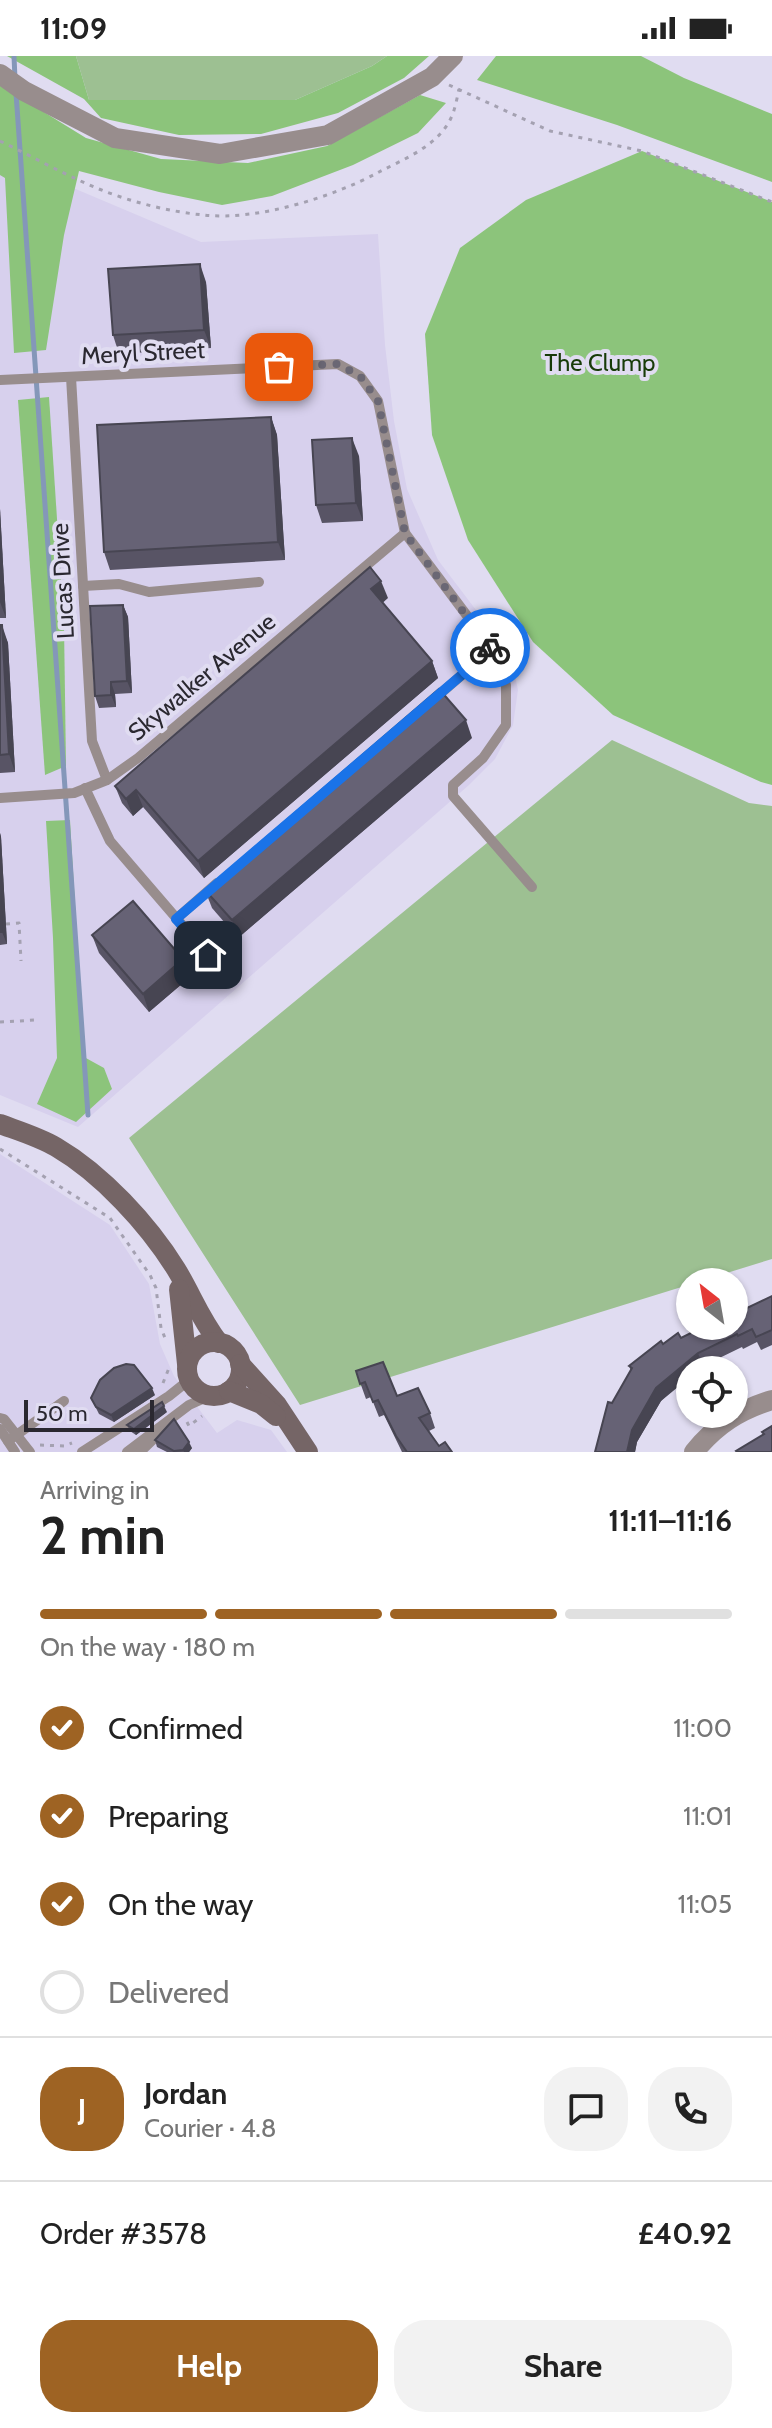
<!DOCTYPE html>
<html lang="en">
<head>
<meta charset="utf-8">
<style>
  :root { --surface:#fff; --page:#f2f2f2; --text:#222; --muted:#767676; --line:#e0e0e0; --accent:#9e6323 }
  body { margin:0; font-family:Cabin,sans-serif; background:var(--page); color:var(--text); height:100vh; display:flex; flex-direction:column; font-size:30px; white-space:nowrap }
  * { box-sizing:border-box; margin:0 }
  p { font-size:26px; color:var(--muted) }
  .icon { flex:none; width:44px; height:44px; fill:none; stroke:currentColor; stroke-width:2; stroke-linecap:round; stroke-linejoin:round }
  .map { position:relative; height:1396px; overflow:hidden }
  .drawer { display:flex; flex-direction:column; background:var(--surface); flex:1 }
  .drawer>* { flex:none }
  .needle { width:52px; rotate:329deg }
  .fabs { position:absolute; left:676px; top:1212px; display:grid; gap:16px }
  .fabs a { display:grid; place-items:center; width:72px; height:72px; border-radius:50%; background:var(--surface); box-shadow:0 2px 6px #0004; font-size:40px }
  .scale { position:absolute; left:24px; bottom:20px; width:130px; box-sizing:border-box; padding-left:8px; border:4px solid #2a2830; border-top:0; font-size:22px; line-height:28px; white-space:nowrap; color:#2a2830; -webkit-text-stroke:6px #e0dcf1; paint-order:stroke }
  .pin { position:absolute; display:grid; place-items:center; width:68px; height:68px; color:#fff; margin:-34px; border-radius:16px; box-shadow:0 4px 12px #0006 }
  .courier { position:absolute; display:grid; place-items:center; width:80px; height:80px; margin:-40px; border:6px solid #1a73e8; border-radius:50%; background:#fff; color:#222; box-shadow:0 2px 10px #0007 }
  .overview em { font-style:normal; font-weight:800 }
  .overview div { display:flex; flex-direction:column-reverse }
  .overview { display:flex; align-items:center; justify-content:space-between; height:136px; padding:0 40px }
  h1 { font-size:52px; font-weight:800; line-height:60px }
  .bar { display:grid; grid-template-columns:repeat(4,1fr); gap:12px 8px; align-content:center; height:96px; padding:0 40px }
  .bar i { height:10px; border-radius:6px; background:var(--line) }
  .bar .selected { background:var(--accent) }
  .bar p { grid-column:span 4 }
  .line { display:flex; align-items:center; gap:20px; padding:0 40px; border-top:2px solid var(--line) }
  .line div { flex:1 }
  .round { display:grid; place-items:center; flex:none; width:84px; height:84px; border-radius:32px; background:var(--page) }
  ol { padding:0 40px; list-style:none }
  li { display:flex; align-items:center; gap:24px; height:88px }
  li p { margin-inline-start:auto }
  li .icon { padding:8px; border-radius:50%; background:var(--accent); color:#fff; stroke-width:4 }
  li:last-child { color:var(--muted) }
  li i { width:44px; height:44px; border:4px solid var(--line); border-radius:50% }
  .primary-button { display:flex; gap:16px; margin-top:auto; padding:16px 40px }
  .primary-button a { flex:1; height:92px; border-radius:32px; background:var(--accent); color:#fff; font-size:32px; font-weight:800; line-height:92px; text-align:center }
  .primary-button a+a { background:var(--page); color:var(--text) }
  .status { display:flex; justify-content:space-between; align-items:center; height:56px; padding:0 40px; background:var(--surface); direction:ltr }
  .status svg { height:22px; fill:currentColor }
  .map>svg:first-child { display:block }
  .built { fill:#d7d0ed }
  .green { fill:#9dc092 }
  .forest { fill:#8cc47b }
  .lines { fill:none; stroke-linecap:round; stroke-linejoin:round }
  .stream { stroke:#8497b9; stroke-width:5 }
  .path { stroke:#a4a1b1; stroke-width:3; stroke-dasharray:4 6; stroke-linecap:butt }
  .lane { stroke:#988d8d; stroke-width:10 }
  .street { stroke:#988d8d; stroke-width:20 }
  .secondary { stroke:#756566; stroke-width:20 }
  .wall { fill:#585465 }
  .shaded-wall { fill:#474552 }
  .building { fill:#666275; stroke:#474552; stroke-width:2 }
  .done { stroke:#6a6774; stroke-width:8; stroke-dasharray:0 14.4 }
  .route { stroke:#1a73e8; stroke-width:10 }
  .labels { text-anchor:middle; stroke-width:8; stroke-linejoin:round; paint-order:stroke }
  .street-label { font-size:24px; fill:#2a2830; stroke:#e0dcf1 }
  .park-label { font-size:24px; fill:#173b08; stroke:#e0dcf1 }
</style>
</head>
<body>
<div class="status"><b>11:09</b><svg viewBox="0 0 49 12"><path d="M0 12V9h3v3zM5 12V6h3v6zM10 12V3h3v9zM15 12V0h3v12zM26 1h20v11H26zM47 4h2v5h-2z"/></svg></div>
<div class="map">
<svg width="772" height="1396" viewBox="0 0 772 1396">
  <rect width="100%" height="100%" fill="#e0dcf1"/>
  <g class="built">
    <path d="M0 101 201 186 378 178 385 289 394 365 407 433 438 504 511 600 518 634 513 669 495 703 469 729 78 1071 0 1039Z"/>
    <path d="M0 1098 110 1169 149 1228 160 1288 174 1320 217 1377 237 1364 271 1374 287 1396H0Z"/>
  </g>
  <g class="green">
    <path d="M76 0H387L372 10 295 44H89Z"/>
    <path d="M612 684 749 747 772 750V1203L300 1349 129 1082Z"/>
  </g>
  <g class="forest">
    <path d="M7 0H76L89 44H295L372 10 387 0H429L404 22 338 57 261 78 179 79 101 62 84 43Z"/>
    <path d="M496 0H641L684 22 772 58V126L617 69 477 24Z"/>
    <path d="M0 29 86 82 161 103 248 107 327 90 420 39 446 47 418 77 353 109 272 140 222 149 159 136 79 115 64 179 46 294 14 297 5 122 0 119Z"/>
    <path d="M642 95 772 146V729L761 726 613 659 533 586 468 484 432 379 425 278 460 192 526 144Z"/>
    <path d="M49 341 64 569 66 710 45 719 18 344Z"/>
    <path d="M70 764 84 1001 104 1012 112 1033 76 1066 37 1048 57 1002 53 882 46 765Z"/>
  </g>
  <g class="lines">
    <g class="stream">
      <path d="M14 0 15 23"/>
      <path d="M16 37 88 1059"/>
    </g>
    <g class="path">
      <path d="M449 29 550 75 642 95 772 146"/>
      <path d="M0 85C33 101 65 119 99 133 131 146 170 156 204 159 257 165 333 141 379 116 404 103 438 90 451 62 455 54 457 42 459 33"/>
      <path d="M6 868 19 867 21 905"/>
      <path d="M0 966 36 964"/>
      <path d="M0 1093 110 1162 150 1219 156 1232 161 1272 165 1282"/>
      <path d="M163 1327 169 1312"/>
      <path d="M187 1366 189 1370 202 1360"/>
      <path d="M40 1389 64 1390 72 1387"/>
    </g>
    <g class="lane">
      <path d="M71 321 92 685 107 724"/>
      <path d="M0 324 338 308 360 320 378 345 405 477 492 593 506 629V669L483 702 453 729V740L532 831"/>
      <path d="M83 530 119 528 149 536 259 526"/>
      <path d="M433 644 492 593"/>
      <path d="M85 732 110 785 208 899"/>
      <path d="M0 742 74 737 107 724 138 702 405 477"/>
      <path d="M176 863 217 827"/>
      <path d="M0 1362 4 1363 30 1396"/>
      <path d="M0 1373 15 1396"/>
      <path d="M8 1385 64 1345"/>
      <path d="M82 1396 169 1340 189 1324"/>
      <path d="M127 1396 189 1349 209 1340"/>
      <path d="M140 1396 162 1375"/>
    </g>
    <g class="street">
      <path d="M0 18 24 35 115 82 220 98 328 79 432 21 453 0"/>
      <path d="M694 1396C716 1369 739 1354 772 1344"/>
    </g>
    <g class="secondary">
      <path d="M0 1068C19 1075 39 1081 56 1091 102 1118 148 1168 176 1213 192 1239 199 1261 219 1287"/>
      <path d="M179 1233 187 1308"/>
      <circle cx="214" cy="1313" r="27"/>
      <path d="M240 1308 277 1349 308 1396"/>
      <path d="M229 1335 261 1348 276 1360"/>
    </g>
  </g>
  <g class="wall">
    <path d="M206 226 211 292 119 298 113 279Z"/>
    <path d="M271 361 277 379 285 504 110 514 104 496Z"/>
    <path d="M359 400 363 465 322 467 316 449Z"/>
    <path d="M0 453 6 562H0Z"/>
    <path d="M388 542 382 546 432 605 438 622 204 822 143 751 133 760 122 747 115 730Z"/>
    <path d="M123 549 128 561 132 637 115 638 116 651 99 652 95 640Z"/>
    <path d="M0 569 8 587 15 716 0 717Z"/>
    <path d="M472 682 238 882 212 852 205 834Z"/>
    <path d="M0 777 1 781 7 888 0 889Z"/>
    <path d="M92 879 183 903 190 921 149 956 99 897Z"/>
    <path d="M772 1240V1289L761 1294 757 1286 743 1293 742 1291 703 1310 698 1314H690L661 1345 637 1386 635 1396H595L612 1347 631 1315 629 1310 663 1288 681 1282Z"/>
    <path d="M356 1315 397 1340 430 1357 435 1372 429 1375 439 1390 452 1396H402L384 1359 379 1361 371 1341 366 1343Z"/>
    <path d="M155 1339 114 1366 99 1358 91 1342Z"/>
    <path d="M167 1356 136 1379 130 1375 127 1369Z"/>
    <path d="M155 1384 192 1392 189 1396H167L157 1391Z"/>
  </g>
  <g class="shaded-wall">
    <path d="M200 208 206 226 211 292 204 274Z"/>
    <path d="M271 361 277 379 285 504 278 486Z"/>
    <path d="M352 382 359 400 363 465 356 447Z"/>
    <path d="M0 453 6 562 0 546Z"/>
    <path d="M381 525 388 542 378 551 371 533Z"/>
    <path d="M123 549 128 561 132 637 127 625Z"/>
    <path d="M2 569 8 587 15 716 9 698Z"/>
    <path d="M432 605 438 622 204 822 198 805Z"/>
    <path d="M111 626 115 638 116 651 111 639Z"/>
    <path d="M466 664 472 682 238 882 232 864Z"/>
    <path d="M136 734 143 751 133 760 126 743Z"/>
    <path d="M0 777 1 781 7 888 2 876 0 834Z"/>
    <path d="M183 903 190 921 149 956 143 938Z"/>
    <path d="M698 1297 703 1310 698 1314H690V1321L661 1345 637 1386 635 1396H627L632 1374 656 1332Z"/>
    <path d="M152 1332 155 1339 114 1366 111 1359Z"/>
    <path d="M164 1350 167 1356 136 1379 134 1373Z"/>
    <path d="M189 1386 192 1392 189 1396H184L183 1394Z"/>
  </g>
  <g class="building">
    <path d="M200 208 204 274 113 279 108 213Z"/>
    <path d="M271 361 278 486 104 496 97 369Z"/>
    <path d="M352 382 356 447 316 449 312 384Z"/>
    <path d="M370 511 381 525 371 533 432 605 198 805 136 734 126 743 115 730Z"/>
    <path d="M123 549 127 625 111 626V639L95 640 90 550Z"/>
    <path d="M0 569H2L9 698 0 699Z"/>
    <path d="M439 633 466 664 232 864 205 834Z"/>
    <path d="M0 834 2 876H0Z"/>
    <path d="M133 845 183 903 143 938 92 879Z"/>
    <path d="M772 1240V1274L756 1281 752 1273 738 1280 737 1278 698 1297 656 1332 632 1374 627 1396H595L608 1346 612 1347 632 1312 629 1310 661 1285 663 1288 678 1277 681 1282 705 1270H734V1248L740 1245 745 1253Z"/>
    <path d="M383 1306 397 1340 418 1332 430 1357 419 1362 439 1390 445 1386 452 1396H407L396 1380 378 1344 373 1346 365 1326 360 1328 356 1315Z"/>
    <path d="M126 1308 134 1309 152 1332 111 1359 96 1351 91 1342 100 1324 114 1312Z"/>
    <path d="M162 1346 164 1350 134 1373 127 1369Z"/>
    <path d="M174 1363 189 1386 183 1394 174 1395 155 1384Z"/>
    <path d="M772 1370V1396H737L736 1395 764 1378 762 1376Z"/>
  </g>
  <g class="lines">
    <path class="done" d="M279 311 338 308 360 320 378 345 405 477 490 592"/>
    <path class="route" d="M208 899 176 863 478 605 492 593 490 592"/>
  </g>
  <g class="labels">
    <g class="street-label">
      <text transform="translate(143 297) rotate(-3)" y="8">Meryl Street</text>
      <text transform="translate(63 525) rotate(-93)" y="8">Lucas Drive</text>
      <text transform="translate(202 621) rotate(-40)" y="8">Skywalker Avenue</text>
    </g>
    <g class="park-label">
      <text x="600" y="315">The Clump</text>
    </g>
  </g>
</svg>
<div class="fabs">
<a><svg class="needle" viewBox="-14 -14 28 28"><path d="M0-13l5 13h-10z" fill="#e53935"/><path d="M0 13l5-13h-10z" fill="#767676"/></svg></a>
<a><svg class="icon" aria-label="locate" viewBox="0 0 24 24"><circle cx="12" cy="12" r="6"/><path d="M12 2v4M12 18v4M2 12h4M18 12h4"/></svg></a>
</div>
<div class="scale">50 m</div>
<div class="pin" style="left:279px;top:311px;background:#ea580c"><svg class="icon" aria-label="bag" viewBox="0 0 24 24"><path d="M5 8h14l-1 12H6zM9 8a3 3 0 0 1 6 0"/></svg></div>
<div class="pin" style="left:208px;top:899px;background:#1f2937"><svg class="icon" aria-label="home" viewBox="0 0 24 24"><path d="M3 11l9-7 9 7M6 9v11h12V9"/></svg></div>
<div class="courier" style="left:490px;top:592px"><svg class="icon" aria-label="bike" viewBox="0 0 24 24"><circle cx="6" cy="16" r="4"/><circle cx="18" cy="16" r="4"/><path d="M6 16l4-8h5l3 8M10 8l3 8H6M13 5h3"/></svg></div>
</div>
<section class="drawer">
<div class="overview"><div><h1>2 min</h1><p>Arriving in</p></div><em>11:11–11:16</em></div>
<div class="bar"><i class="selected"></i><i class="selected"></i><i class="selected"></i><i></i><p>On the way · 180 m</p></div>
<ol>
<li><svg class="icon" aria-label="check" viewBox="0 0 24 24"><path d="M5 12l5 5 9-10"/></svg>Confirmed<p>11:00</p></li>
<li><svg class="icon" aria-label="check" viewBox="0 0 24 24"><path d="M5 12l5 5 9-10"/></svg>Preparing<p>11:01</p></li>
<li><svg class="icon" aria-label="check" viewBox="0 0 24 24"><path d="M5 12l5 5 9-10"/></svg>On the way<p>11:05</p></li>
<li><i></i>Delivered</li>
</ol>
<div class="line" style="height:144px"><b class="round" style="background:var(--accent);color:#fff">J</b><div><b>Jordan</b><p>Courier · 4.8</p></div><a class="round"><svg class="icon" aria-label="chat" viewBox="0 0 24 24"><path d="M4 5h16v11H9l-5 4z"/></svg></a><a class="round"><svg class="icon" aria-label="phone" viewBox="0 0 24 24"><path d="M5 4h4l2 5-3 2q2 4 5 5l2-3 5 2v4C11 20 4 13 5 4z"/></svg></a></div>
<div class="line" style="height:104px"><div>Order #3578</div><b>£40.92</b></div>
<div class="primary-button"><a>Help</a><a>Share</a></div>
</section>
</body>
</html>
